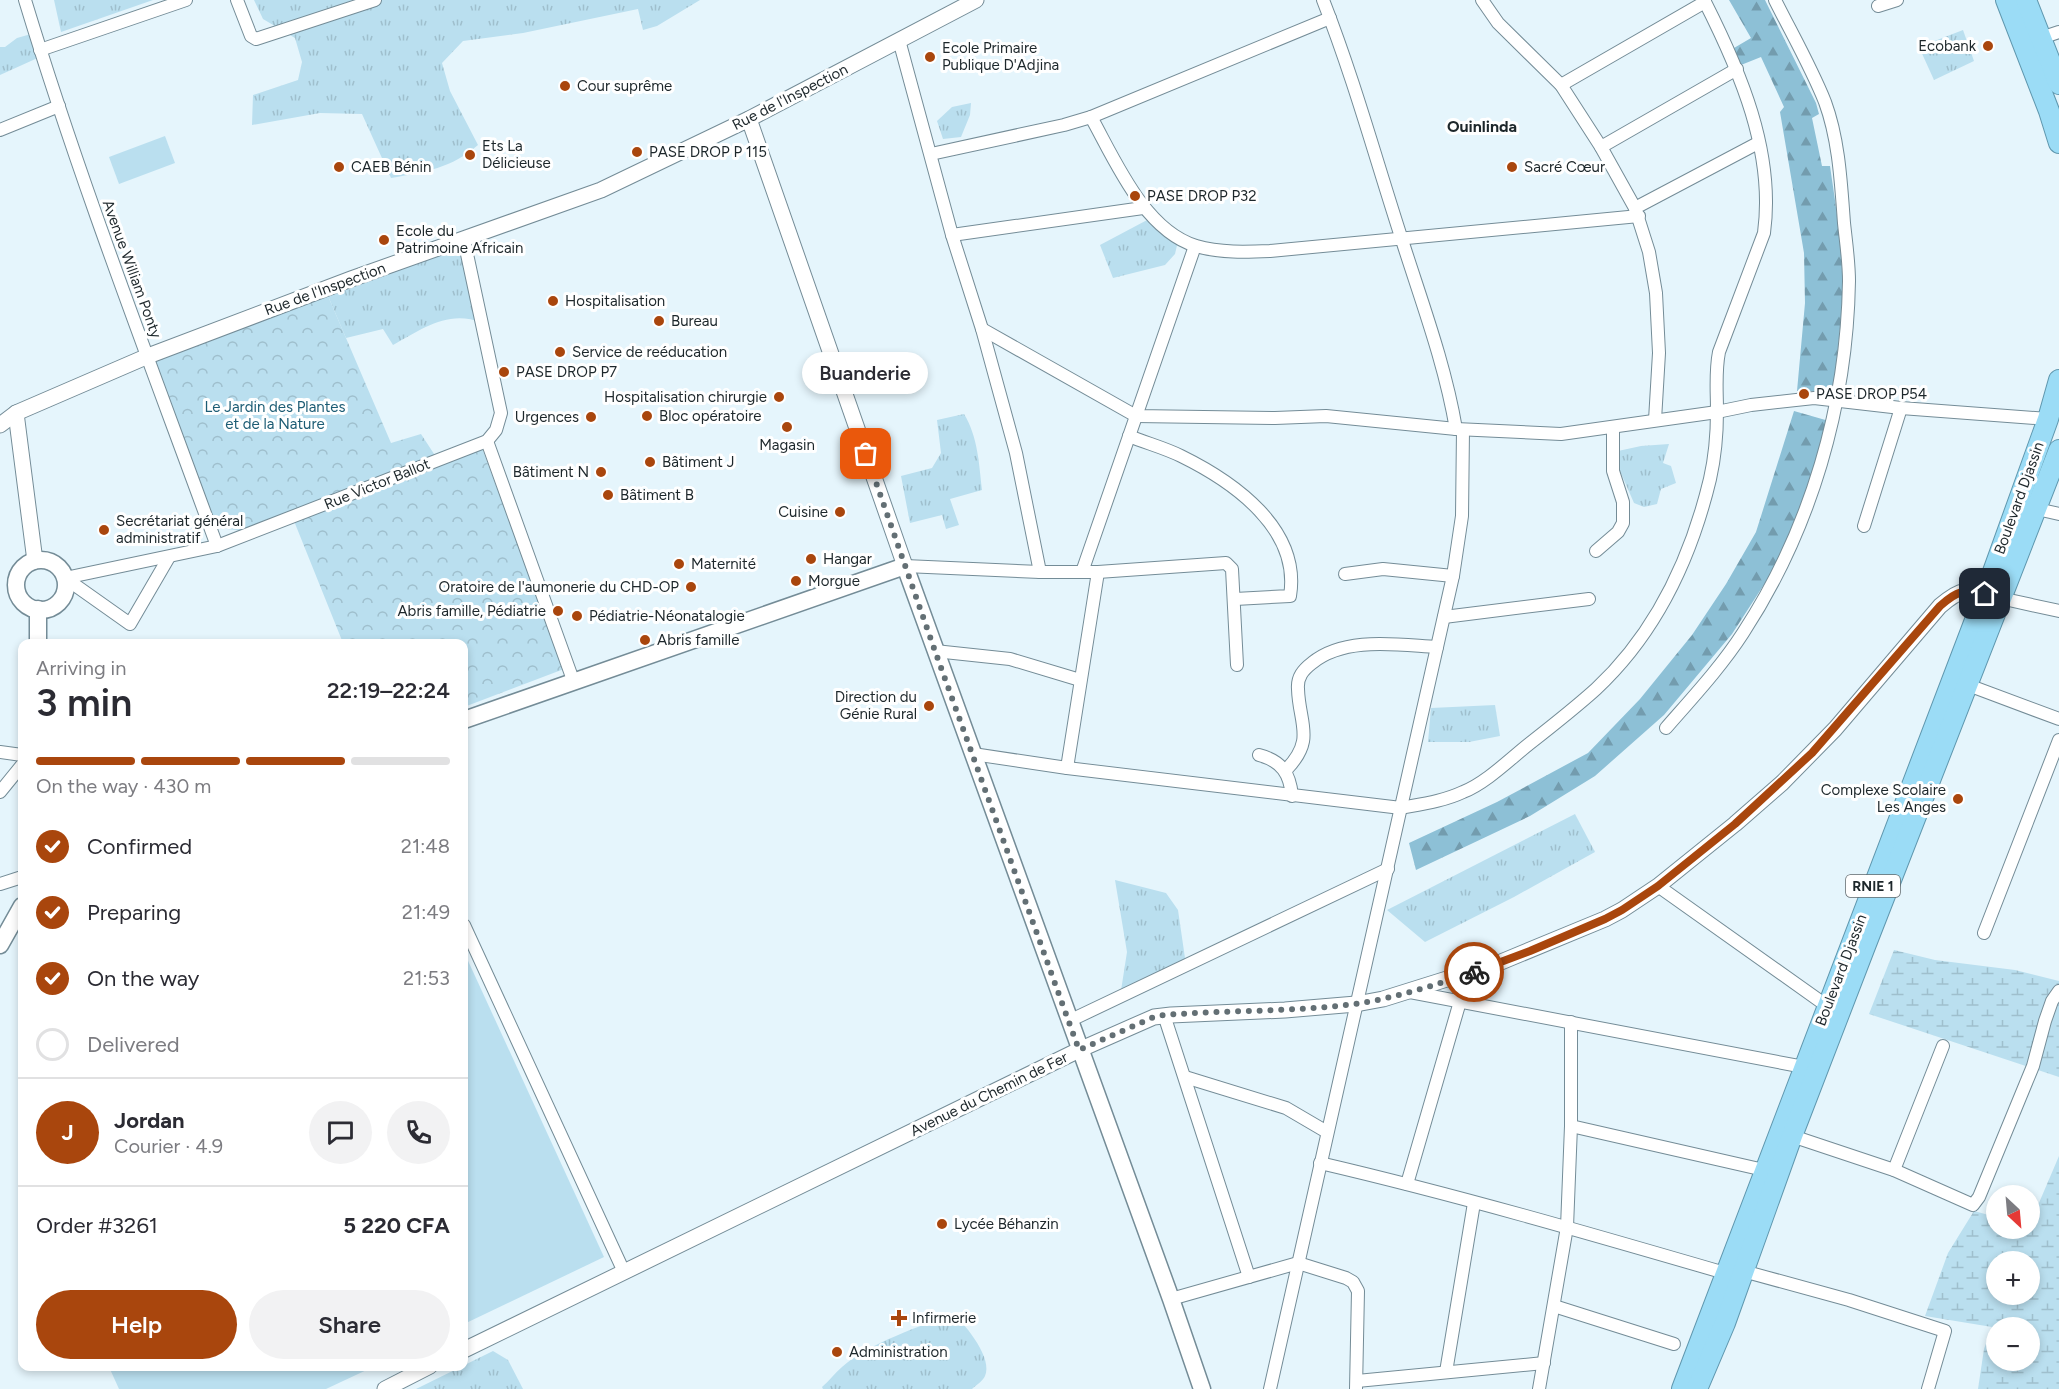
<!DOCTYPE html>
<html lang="en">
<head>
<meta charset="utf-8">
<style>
  :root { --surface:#fff; --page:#f2f2f3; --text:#2b2b33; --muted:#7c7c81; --line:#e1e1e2; --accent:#a9460d }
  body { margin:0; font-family:Figtree,sans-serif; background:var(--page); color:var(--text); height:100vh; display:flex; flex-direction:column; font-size:22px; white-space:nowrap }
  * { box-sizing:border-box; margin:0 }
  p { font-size:20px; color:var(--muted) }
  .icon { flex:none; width:33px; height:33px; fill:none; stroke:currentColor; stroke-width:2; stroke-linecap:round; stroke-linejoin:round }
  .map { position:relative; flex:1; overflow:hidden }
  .panel { position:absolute; left:18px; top:639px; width:450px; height:732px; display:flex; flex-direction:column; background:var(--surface); border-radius:12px; box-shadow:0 3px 9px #0003 }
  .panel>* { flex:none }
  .needle { width:39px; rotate:154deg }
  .controls { position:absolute; left:1986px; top:1185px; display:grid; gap:12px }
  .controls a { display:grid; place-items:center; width:54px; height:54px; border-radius:50%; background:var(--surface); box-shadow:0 3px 9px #0003; font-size:30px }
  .pin { position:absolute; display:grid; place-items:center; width:51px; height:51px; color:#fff; margin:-26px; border-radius:12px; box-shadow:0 3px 9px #0006 }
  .courier { position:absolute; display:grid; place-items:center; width:60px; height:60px; margin:-30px; border:4px solid #a9460d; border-radius:50%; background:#fff; color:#222; box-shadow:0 2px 8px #0007 }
  .bubble { position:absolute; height:42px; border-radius:21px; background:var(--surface); box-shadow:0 3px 9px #0003; font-size:20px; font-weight:600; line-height:42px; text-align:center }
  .summary em { font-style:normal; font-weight:600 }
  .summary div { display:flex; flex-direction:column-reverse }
  .summary { display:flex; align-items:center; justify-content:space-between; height:102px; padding:0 18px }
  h1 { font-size:39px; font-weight:600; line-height:45px }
  .bar { display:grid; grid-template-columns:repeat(4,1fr); gap:9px 6px; align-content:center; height:72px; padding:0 18px }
  .bar i { height:8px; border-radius:4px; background:var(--line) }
  .bar .on { background:var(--accent) }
  .bar p { grid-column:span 4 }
  .line { display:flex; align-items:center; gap:15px; padding:0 18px; border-top:2px solid var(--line) }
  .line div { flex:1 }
  .round { display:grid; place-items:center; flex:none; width:63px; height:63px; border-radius:32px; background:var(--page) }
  ol { padding:0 18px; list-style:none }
  li { display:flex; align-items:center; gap:18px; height:66px }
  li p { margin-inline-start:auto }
  li .icon { padding:6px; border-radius:50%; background:var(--accent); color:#fff; stroke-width:4 }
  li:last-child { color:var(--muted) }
  li i { width:33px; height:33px; border:3px solid var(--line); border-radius:50% }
  .cta { display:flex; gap:12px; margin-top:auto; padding:12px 18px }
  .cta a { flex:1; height:69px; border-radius:36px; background:var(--accent); color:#fff; font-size:24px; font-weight:600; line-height:69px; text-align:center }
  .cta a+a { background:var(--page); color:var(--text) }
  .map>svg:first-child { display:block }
  .grass { fill:url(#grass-tufts) }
  .forest { fill:url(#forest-firs) }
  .wetland { fill:url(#wetland-marsh); fill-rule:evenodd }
  .park { fill:url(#park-crowns) }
  .pitch { fill:#badfef }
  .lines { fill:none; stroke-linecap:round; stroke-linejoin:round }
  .minor-casing { stroke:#748c97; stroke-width:14 }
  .tertiary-casing { stroke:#748c97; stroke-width:17 }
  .secondary-casing { stroke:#748c97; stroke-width:19 }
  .trunk-casing { stroke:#5f97ae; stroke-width:22 }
  .minor { stroke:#fff; stroke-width:12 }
  .tertiary { stroke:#fff; stroke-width:15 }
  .secondary { stroke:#fff; stroke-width:16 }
  .trunk { stroke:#9bdcf6; stroke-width:20 }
  .done { stroke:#636f74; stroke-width:6; stroke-dasharray:0 10.8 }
  .route { stroke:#a9460d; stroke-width:8 }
  .poi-dot { fill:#a9460d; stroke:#fff; stroke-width:2 }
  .labels { text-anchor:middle; stroke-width:6; stroke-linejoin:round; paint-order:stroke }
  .shield { fill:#fff; stroke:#61686b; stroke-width:1.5 }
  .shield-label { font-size:14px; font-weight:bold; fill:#1d272b }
  .poi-label { font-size:15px; fill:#1d272b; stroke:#fff; text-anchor:start }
  .street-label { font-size:15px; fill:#1d272b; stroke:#fff }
  .park-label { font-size:15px; fill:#1c5c74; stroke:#fff }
  .neighbourhood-label { font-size:16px; font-weight:bold; fill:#1d272b; stroke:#fff }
</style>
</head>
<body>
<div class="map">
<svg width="2059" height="1389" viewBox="0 0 2059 1389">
  <defs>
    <pattern id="grass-tufts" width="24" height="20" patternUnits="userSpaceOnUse" patternTransform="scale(1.5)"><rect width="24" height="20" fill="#badfef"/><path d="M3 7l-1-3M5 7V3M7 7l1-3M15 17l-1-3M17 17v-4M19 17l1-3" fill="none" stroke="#9fbfcd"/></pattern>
    <pattern id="forest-firs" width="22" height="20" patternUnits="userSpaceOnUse" patternTransform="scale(1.5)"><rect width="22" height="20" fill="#8dc0d6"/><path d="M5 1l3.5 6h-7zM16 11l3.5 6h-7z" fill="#739cae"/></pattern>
    <pattern id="wetland-marsh" width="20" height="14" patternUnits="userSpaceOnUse" patternTransform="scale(1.5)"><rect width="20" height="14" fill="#badfef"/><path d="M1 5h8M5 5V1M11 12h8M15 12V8" fill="none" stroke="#9fbfcd"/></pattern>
    <pattern id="park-crowns" width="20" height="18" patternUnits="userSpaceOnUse" patternTransform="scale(1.5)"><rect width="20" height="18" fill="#badfef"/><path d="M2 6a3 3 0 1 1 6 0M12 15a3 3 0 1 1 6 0" fill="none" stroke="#9fbfcd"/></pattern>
  </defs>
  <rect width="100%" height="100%" fill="#e5f5fc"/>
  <g class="grass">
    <path d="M54 0H153L61 32Z"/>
    <path d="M254 0H700L657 26 643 30 638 9 523 33 463 41 442 63 450 91 478 145C452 168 425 172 391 178L362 114 320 113 252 125 253 95 298 80 302 62 295 38 263 19Z"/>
    <path d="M1963 30 1974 61 1934 80 1919 47Z"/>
    <path d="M31 34 42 56 0 75V47H5L17 38Z"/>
    <path d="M971 103 970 115 961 137 943 139 937 121 952 107Z"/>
    <path d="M1149 219 1178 241 1175 254 1165 265 1113 278 1100 245Z"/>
    <path d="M464 240 482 323C449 309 422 329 393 345L383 329 346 338 325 289Z"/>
    <path d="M964 414C978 437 979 464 982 490L950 499 959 525 946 529 942 515 910 523 901 476 932 468 941 453 937 420Z"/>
    <path d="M1669 444 1663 463 1671 466 1676 483 1661 489 1657 504 1644 507 1634 503 1620 471 1618 451 1641 446Z"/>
    <path d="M1495 705 1500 736 1469 742H1428L1431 708Z"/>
    <path d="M1575 814 1595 852 1514 897 1425 942 1387 910Z"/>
    <path d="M1115 880 1166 893 1178 910 1186 965 1120 997 1127 952Z"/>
    <path d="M954 1315C967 1326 993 1359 985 1376 983 1381 976 1385 972 1389H823L822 1387C829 1381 835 1373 842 1367 866 1345 923 1324 954 1315Z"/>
    <path d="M493 1351 508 1360 523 1389H416Z"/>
  </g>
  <g class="forest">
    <path d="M1729 0H1765L1816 103 1819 114 1812 118 1822 166H1830C1835 201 1841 236 1842 272 1844 311 1837 352 1833 391H1797L1805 303 1804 253 1780 112 1784 107 1761 57 1741 65 1734 48 1751 38Z"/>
    <path d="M1794 411 1829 421 1825 454 1776 566 1732 634 1664 715 1595 776 1530 816 1416 870 1409 843 1497 802 1588 753 1640 699 1692 635 1726 584 1756 532Z"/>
  </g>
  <g class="wetland">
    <path d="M1894 950 1935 960 2015 970 2059 981V1077L1869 1014Z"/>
    <path d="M2059 1156V1389H1978L1984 1349 1992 1327 1925 1316 1948 1253 1974 1211 1996 1217V1228H2030V1224ZM1996 1262H2030V1294H1996ZM1996 1328H2030V1360H1996Z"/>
  </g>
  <g class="park">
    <path d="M325 289 391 443 421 434 438 460 254 532 218 528 148 356Z"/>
    <path d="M482 448 564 669 464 707V644L343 643 294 521Z"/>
  </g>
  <g class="pitch">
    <path d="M165 136 175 163 119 184 109 157Z"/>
    <path d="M464 952 604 1257 464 1324Z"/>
    <path d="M109 1367H373L326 1389H119Z"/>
  </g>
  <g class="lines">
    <defs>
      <g id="minor">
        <path d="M25 0C81 185 151 365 217 546"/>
        <path d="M237 0 251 36 256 39 375 0"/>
        <path d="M1323 0C1354 79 1376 160 1402 240 1422 303 1445 364 1456 429"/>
        <path d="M1482 0 1498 23 1561 85 1601 147 1635 208 1649 252 1656 293 1659 353 1655 420"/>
        <path d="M1878 6 1897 0"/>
        <path d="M2041 38 2059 32"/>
        <path d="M899 40 952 235 982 329 1016 453 1040 572"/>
        <path d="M40 50 186 0"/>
        <path d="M1561 85 1705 2"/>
        <path d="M1091 117C1115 160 1144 230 1196 246 1220 253 1246 252 1270 251L1639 216"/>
        <path d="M0 130 59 106"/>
        <path d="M1601 147 1737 69"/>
        <path d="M931 154 1064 125 1091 117 1330 18"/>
        <path d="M1635 208 1758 143"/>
        <path d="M952 235 1143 208"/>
        <path d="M982 329 1136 416 1275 418 1326 416 1456 429 1561 434 1717 412 1751 405 1814 398 1901 408 2048 419"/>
        <path d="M1129 436C1146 443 1165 448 1181 456 1234 482 1301 529 1290 596L1235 599"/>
        <path d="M487 441 573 680"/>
        <path d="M2037 509 2059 514"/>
        <path d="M1864 526 1901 408"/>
        <path d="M1596 551 1618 532 1623 523V502L1613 471V427"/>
        <path d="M905 566 1040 572H1098L1226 563 1232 569 1237 665"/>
        <path d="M1082 572 1195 246"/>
        <path d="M1345 574 1383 569 1453 576"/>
        <path d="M65 578 217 546 487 441 496 430 501 413 464 240"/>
        <path d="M65 578 130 624 169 557"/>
        <path d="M2000 598 2059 611"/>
        <path d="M1444 617 1589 599"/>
        <path d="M935 651 1010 659 1080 680"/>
        <path d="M1968 685 2059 719"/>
        <path d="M1666 728C1693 697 1721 667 1743 633 1811 529 1847 405 1849 281 1849 262 1846 242 1844 223 1841 183 1839 140 1825 102 1811 67 1792 34 1775 0"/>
        <path d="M0 752 22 755"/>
        <path d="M973 754 1067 768 1401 808C1422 804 1444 801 1463 792 1486 783 1510 759 1529 744 1552 726 1575 708 1596 689 1656 633 1691 558 1710 479 1715 457 1717 433 1717 411 1717 391 1715 372 1719 352L1764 233C1775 152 1740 71 1704 0"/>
        <path d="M1259 755C1282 761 1290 774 1292 796"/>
        <path d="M1067 768 1098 572"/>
        <path d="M1286 770C1316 739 1299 724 1298 689 1297 677 1303 670 1312 663 1345 636 1398 645 1437 647"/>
        <path d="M0 792 22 765"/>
        <path d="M0 884 22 877"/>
        <path d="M1658 886 1827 1006"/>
        <path d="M464 925 624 1272"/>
        <path d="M1984 933 2059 740"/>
        <path d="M1410 992 1804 1067"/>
        <path d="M1164 1015 1249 1277"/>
        <path d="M1069 1021 1388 869"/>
        <path d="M1185 1077 1286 1108 1327 1132"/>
        <path d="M1571 1126 1764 1170"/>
        <path d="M1792 1136 1894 1170 1973 1205 1979 1197 2033 1066 2045 1021 2052 1001 2059 991"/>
        <path d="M1320 1163C1457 1195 1591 1234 1725 1273"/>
        <path d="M1894 1170 1943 1046"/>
        <path d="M1407 1184 1468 974"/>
        <path d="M1743 1271 1849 1300 1945 1331 1928 1389"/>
        <path d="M1171 1299 1298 1263 1346 1278 1353 1282 1358 1291 1356 1389"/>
        <path d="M1554 1306 1674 1344"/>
        <path d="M1446 1372 1474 1203"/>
        <path d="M1357 1381 1544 1363"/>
        <path d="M1270 1389 1453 576 1462 516 1463 430"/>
        <path d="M1539 1389 1567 1227 1571 1126V1022"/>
      </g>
      <g id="tertiary">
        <path d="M749 119 905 566"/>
        <path d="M16 413 35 561"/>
        <path d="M0 425 16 413 148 356 351 279 601 190 749 119 976 0"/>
        <path d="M464 1350 1079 1050 1154 1017 1171 1015 1285 1010 1356 1004 1383 999 1501 962 1605 919 1622 910 1658 886 1735 824 1782 783 1835 729 1940 606C1962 587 1967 589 1994 596"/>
        <path d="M385 1389 430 1366"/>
      </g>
      <g id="secondary">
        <circle cx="41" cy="585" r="25"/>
        <path d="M38 609V644"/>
        <path d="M464 720 905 566 1171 1299 1202 1389"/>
        <path d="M0 945 22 906"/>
      </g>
      <g id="trunk">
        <path d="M2006 0 2049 111 2059 143"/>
        <path d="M2026 0 2059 84"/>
        <path d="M1682 1389 1985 594 2048 419 2059 380"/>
        <path d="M1697 1389 1725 1323 1792 1136 1866 944 2059 450"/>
      </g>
    </defs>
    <use href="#minor" class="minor-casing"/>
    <use href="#tertiary" class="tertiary-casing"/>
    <use href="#secondary" class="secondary-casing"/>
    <use href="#trunk" class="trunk-casing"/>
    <use href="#minor" class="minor"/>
    <use href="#tertiary" class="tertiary"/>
    <use href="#secondary" class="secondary"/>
    <use href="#trunk" class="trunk"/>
  </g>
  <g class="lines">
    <path class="done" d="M866 454 935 651 1079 1050 1154 1017 1164 1015C1228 1010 1292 1012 1355 1004 1395 998 1436 985 1474 972"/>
    <path class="route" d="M1474 972 1530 951 1605 919 1622 910 1658 886 1735 824 1812 753 1940 606C1958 590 1962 590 1985 594"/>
  </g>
  <g class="poi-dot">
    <circle cx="1988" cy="46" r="6"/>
    <circle cx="930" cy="57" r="6"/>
    <circle cx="565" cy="86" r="6"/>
    <circle cx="637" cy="152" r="6"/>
    <circle cx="470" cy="155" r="6"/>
    <circle cx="339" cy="167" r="6"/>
    <circle cx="1512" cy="167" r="6"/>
    <circle cx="1135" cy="196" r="6"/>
    <circle cx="384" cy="240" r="6"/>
    <circle cx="553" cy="301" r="6"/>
    <circle cx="659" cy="321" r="6"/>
    <circle cx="560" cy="352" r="6"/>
    <circle cx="504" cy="372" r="6"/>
    <circle cx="1804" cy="394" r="6"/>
    <circle cx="779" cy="397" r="6"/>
    <circle cx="647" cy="416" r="6"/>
    <circle cx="591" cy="417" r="6"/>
    <circle cx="787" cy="427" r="6"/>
    <circle cx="650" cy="462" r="6"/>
    <circle cx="601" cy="472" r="6"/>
    <circle cx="608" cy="495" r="6"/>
    <circle cx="840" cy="512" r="6"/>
    <circle cx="104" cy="530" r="6"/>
    <circle cx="811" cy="559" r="6"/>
    <circle cx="679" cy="564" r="6"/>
    <circle cx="796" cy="581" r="6"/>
    <circle cx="691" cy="587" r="6"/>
    <circle cx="558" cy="611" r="6"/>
    <circle cx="577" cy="616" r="6"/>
    <circle cx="645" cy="640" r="6"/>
    <circle cx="929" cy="706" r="6"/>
    <circle cx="1958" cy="799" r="6"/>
    <circle cx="942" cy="1224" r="6"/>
    <path d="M896 1309h6v6h6v6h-6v6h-6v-6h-6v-6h6z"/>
    <circle cx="837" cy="1352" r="6"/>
  </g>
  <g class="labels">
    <rect class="shield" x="1846" y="875" width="54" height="22" rx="4.5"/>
    <g class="shield-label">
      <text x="1873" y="891">RNIE 1</text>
    </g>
    <g class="poi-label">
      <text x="1976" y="51" text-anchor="end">Ecobank</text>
      <text x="942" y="53">Ecole Primaire<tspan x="942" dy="17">Publique D'Adjina</tspan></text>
      <text x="577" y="91">Cour suprême</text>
      <text x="482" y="151">Ets La<tspan x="482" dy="17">Délicieuse</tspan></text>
      <text x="649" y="157">PASE DROP P 115</text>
      <text x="351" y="172">CAEB Bénin</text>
      <text x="1524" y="172">Sacré Cœur</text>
      <text x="1147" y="201">PASE DROP P32</text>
      <text x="396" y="236">Ecole du<tspan x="396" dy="17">Patrimoine Africain</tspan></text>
      <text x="565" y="306">Hospitalisation</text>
      <text x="671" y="326">Bureau</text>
      <text x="572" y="357">Service de reéducation</text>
      <text x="516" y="377">PASE DROP P7</text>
      <text x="1816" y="399">PASE DROP P54</text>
      <text x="767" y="402" text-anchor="end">Hospitalisation chirurgie</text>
      <text x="659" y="421">Bloc opératoire</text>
      <text x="579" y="422" text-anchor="end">Urgences</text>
      <text x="787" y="450" text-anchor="middle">Magasin</text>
      <text x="662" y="467">Bâtiment J</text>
      <text x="589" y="477" text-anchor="end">Bâtiment N</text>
      <text x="620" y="500">Bâtiment B</text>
      <text x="828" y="517" text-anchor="end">Cuisine</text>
      <text x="116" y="526">Secrétariat général<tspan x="116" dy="17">administratif</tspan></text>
      <text x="823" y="564">Hangar</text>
      <text x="691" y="569">Maternité</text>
      <text x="808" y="586">Morgue</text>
      <text x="679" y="592" text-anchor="end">Oratoire de l'aumonerie du CHD-OP</text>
      <text x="546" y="616" text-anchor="end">Abris famille, Pédiatrie</text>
      <text x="589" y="621">Pédiatrie-Néonatalogie</text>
      <text x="657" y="645">Abris famille</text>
      <text x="917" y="702" text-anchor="end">Direction du<tspan x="917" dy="17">Génie Rural</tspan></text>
      <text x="1946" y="795" text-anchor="end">Complexe Scolaire<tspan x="1946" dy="17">Les Anges</tspan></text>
      <text x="954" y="1229">Lycée Béhanzin</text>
      <text x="912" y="1323">Infirmerie</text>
      <text x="849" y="1357">Administration</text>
    </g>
    <g class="street-label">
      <text transform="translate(790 97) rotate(-27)" y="5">Rue de l'Inspection</text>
      <text transform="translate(132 269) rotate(70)" y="5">Avenue William Ponty</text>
      <text transform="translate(325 289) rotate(-20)" y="5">Rue de l'Inspection</text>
      <text transform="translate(377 484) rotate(-22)" y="5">Rue Victor Ballot</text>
      <text transform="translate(2019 498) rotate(-70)" y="5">Boulevard Djassin</text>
      <text transform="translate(1841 970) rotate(-69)" y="5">Boulevard Djassin</text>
      <text transform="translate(989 1094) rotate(-26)" y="5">Avenue du Chemin de Fer</text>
    </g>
    <g class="park-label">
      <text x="275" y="412">Le Jardin des Plantes<tspan x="275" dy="17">et de la Nature</tspan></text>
    </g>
    <g class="neighbourhood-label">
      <text x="1482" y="132">Ouinlinda</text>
    </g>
  </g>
</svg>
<div class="controls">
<a><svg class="needle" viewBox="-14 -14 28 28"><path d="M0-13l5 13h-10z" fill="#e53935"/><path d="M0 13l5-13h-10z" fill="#7c7c81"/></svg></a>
<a>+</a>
<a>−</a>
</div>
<div class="pin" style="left:866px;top:454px;background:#ea580c"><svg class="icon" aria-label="bag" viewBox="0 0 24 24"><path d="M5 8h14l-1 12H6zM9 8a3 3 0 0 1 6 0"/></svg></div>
<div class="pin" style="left:1985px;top:594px;background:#1f2937"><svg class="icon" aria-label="home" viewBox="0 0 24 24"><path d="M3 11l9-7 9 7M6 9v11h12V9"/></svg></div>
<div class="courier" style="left:1474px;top:972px"><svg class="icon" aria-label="bike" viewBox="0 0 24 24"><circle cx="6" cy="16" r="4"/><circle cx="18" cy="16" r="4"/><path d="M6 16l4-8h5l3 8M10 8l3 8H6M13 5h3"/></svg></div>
<div class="bubble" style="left:802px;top:352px;width:126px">Buanderie</div>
<section class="panel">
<div class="summary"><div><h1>3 min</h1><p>Arriving in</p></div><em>22:19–22:24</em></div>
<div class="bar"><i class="on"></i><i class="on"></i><i class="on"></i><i></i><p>On the way · 430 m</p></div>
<ol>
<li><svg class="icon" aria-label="check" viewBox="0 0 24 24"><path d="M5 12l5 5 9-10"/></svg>Confirmed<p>21:48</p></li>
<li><svg class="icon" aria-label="check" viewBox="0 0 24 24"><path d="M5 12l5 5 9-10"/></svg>Preparing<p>21:49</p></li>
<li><svg class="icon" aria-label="check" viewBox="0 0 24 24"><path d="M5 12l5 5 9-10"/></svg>On the way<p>21:53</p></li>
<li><i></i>Delivered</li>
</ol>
<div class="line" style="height:108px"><b class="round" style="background:var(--accent);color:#fff">J</b><div><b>Jordan</b><p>Courier · 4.9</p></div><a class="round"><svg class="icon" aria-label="chat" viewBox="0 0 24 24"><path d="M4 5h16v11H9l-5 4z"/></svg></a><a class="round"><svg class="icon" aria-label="phone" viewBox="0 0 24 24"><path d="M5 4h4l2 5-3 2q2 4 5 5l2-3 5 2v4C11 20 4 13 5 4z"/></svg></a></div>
<div class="line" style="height:78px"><div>Order #3261</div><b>5 220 CFA</b></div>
<div class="cta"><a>Help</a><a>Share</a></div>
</section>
</div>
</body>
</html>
